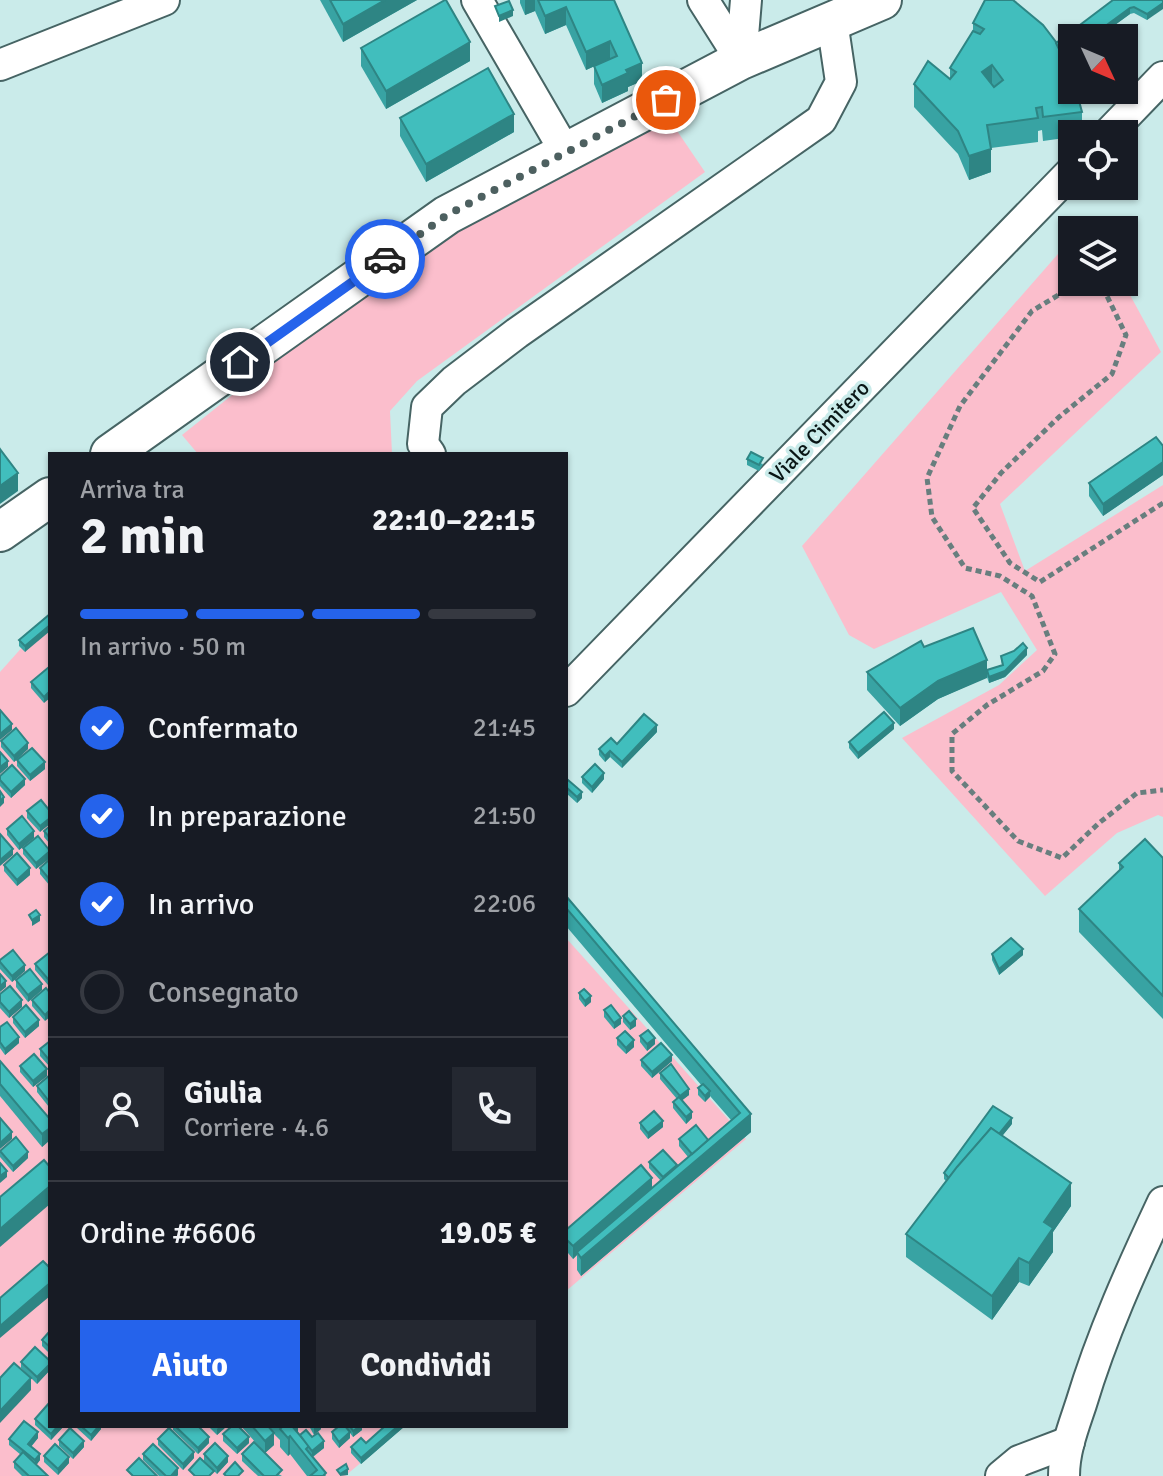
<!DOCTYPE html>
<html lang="it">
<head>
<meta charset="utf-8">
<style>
  :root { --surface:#171b24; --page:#242831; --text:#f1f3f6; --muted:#9ea1a6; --line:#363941; --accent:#2563eb }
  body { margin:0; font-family:Signika,sans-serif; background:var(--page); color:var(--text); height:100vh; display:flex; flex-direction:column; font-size:30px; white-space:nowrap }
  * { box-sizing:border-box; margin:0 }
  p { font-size:26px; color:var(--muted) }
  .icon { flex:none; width:44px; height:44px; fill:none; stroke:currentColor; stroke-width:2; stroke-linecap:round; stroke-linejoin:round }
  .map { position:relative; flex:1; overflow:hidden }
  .drawer { position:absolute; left:48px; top:452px; width:520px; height:976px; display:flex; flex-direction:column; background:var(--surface); border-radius:0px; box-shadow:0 2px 6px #0004 }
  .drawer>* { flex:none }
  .needle { width:52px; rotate:134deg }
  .buttons { position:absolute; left:1058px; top:24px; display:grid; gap:16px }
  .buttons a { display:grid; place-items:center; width:80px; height:80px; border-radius:0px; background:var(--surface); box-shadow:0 2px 6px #0004; font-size:40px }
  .pin { position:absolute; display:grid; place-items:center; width:68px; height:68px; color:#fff; margin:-34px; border:4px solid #fff; border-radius:50%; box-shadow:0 2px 8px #0007 }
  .courier { position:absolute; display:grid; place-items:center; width:80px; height:80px; margin:-40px; border:6px solid #2563eb; border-radius:50%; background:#fff; color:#222; box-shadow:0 2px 10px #0007 }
  .head em { font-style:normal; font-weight:700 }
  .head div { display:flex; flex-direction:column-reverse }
  .head { display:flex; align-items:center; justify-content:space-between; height:136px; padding:0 32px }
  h1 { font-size:52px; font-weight:700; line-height:60px }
  .bar { display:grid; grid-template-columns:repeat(4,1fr); gap:12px 8px; align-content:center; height:96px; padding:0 32px }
  .bar i { height:10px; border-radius:6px; background:var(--line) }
  .bar .selected { background:var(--accent) }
  .bar p { grid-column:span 4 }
  .line { display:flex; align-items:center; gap:20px; padding:0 32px; border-top:2px solid var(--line) }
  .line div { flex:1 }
  .round { display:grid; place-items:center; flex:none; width:84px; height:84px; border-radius:0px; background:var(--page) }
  ol { padding:0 32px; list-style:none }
  li { display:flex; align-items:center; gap:24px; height:88px }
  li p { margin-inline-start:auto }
  li .icon { padding:8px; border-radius:50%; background:var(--accent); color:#fff; stroke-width:4 }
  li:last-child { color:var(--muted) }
  li i { width:44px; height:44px; border:4px solid var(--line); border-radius:50% }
  .primary-button { display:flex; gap:16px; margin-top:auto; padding:16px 32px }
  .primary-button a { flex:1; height:92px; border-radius:0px; background:var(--accent); color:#fff; font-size:32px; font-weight:700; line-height:92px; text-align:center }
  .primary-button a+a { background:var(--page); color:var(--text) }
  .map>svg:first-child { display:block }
  .green { fill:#fbbecc }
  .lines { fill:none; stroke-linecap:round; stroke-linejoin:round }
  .minor-casing { stroke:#466464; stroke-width:34 }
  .major-casing { stroke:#466464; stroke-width:42 }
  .path { stroke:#687e7e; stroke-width:5; stroke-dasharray:6 4; stroke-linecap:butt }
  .minor { stroke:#fff; stroke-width:30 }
  .major { stroke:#fff; stroke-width:38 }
  .wall { fill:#38a3a3 }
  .shaded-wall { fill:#2e8584 }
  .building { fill:#41bebd; stroke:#2e8584; stroke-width:2; fill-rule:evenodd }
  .done { stroke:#4d6060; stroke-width:8; stroke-dasharray:0 14.4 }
  .route { stroke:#2563eb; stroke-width:10 }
  .labels { text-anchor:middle; stroke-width:7; stroke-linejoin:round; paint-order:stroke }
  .street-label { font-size:22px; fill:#091515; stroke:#caebea }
</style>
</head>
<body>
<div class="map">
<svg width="1163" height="1476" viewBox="0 0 1163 1476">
  <rect width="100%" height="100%" fill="#caebea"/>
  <g class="green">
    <path d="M667 116 705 172 417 381 390 411 392 454H198L182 435 350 301 455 223Z"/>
    <path d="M1072 238V282H1123L1161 352 1000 504 1025 571 1163 485V817L1158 815 1117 833 1045 896 902 738 999 685 1037 650 1001 592 874 649 849 635 802 546Z"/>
    <path d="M50 616V1426H405L345 1476H0V672Z"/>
    <path d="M566 938 746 1139 566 1291Z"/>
  </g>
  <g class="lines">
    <defs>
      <g id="minor">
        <path d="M477 0 566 153"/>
        <path d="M703 0 741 60"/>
        <path d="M741 60 746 0"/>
        <path d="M0 65 164 0"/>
        <path d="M1108 134 1163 77"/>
        <path d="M430 454 423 444 427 407 454 381 517 333 821 120 841 82 832 21"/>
        <path d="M566 691 1072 171"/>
        <path d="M1001 1476 1019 1461 1069 1442"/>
        <path d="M1064 1476C1064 1451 1073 1428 1081 1404 1102 1334 1132 1268 1163 1202"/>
      </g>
      <g id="major">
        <path d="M110 454 447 215 741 60 882 0"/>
        <path d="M0 532 50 497"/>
      </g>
    </defs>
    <use href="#minor" class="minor-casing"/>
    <use href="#major" class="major-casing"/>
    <path class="path" d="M1163 503 1040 582 1010 563 973 508 1001 473 1059 417 1112 374 1126 335 1105 292 1070 288 1032 311 960 406 927 478 932 517 965 568 1000 576 1032 596 1055 654 1043 671 987 705 952 734V771L1018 841 1062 858 1099 823 1137 793 1163 790"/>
    <use href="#minor" class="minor"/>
    <use href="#major" class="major"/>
  </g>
  <g class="wall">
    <path d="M320 0H417L343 42Z"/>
    <path d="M520 0H614L642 81 628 87V91L602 103 594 84V66L610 59 586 70 566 25 545 34 535 11 525 15 520 3Z"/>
    <path d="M1113 0H1163L1147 20 1134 13 1130 14 1097 38H1072V57L1066 61 1082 112V134H1072V137L1043 141 1042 130 1038 131V142L991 148V172L969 180 958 154 914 107V84L950 79V68L973 32V23L1056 43Z"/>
    <path d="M361 48 470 61 386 109 361 66Z"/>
    <path d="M400 118 514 132 426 182 400 136Z"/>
    <path d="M1163 446V475L1103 516 1089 496V483Z"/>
    <path d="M747 459 763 464 759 471 747 465Z"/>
    <path d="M50 614 25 652 19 646V640Z"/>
    <path d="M924 647 987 670 1002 665 1001 656 1027 655 1005 677 989 683 987 677 938 699 900 726 867 690V672Z"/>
    <path d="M49 667 44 703 31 688V682Z"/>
    <path d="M894 729 858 759 849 748V742Z"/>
    <path d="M657 732 622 768 610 757 605 762 599 755V749Z"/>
    <path d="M1 741 28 749 14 762 1 747Z"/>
    <path d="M17 760 45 769 30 781 17 766Z"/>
    <path d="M0 776 25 785 11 798 0 786Z"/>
    <path d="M582 777 604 779 592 793 582 783Z"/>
    <path d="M566 783 582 798 577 803 566 793Z"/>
    <path d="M27 811H50L40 832 27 818Z"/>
    <path d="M50 826V844L44 837V831Z"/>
    <path d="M7 829 34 838 19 850 7 835Z"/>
    <path d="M23 848 50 850V858L36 869 23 854Z"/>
    <path d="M1163 858V1019L1079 932V909L1119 871V863Z"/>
    <path d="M50 859V886L40 874V868Z"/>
    <path d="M4 865 30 875 17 886 4 871Z"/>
    <path d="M566 896 751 1114V1132L581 1276 577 1270V1255L573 1259 568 1253 566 1255V1230L652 1188 661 1181 649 1168V1162L677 1167 688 1157 679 1146V1139L708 1140 731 1120 710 1096 705 1102 698 1095V1088L702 1086 566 926Z"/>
    <path d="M50 952 48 985 35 970V964Z"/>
    <path d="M992 954 1023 955 999 975 992 960Z"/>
    <path d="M0 960 25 971 12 982 0 969Z"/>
    <path d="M16 980 42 990 28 1002 16 987Z"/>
    <path d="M46 988 45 1021 32 1006V1000Z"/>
    <path d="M579 993 591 1002 585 1007 579 999Z"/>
    <path d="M0 994 22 1007 9 1018 0 1008Z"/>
    <path d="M604 1010 621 1024 614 1029 604 1017Z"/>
    <path d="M623 1016 636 1026 630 1030 623 1022Z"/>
    <path d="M13 1017 39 1026 25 1038 13 1023Z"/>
    <path d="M0 1027 19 1043 5 1055 0 1048Z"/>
    <path d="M640 1036 655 1044 647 1051 640 1042Z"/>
    <path d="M617 1038 634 1047 626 1054 617 1045Z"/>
    <path d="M50 1041V1067L40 1056V1049Z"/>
    <path d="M641 1060 672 1061 652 1078 641 1066Z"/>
    <path d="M0 1061 50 1119V1140L42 1147 0 1096Z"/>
    <path d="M20 1066 47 1076 33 1087 20 1072Z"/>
    <path d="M660 1073 689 1095 682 1100 692 1118 686 1124 673 1108V1102L677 1099 660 1079Z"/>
    <path d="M50 1075V1106L49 1107 37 1092V1086Z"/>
    <path d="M640 1123 663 1127 648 1139 640 1129Z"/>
    <path d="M1012 1124 1002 1136 1071 1206 1053 1232V1252L1029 1286 1019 1282 992 1320 906 1257V1234L946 1181 944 1179V1173Z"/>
    <path d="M0 1151 28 1158 13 1172 0 1157Z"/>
    <path d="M50 1331V1354L42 1346V1340Z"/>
    <path d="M50 1361V1370L37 1384 21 1368V1362Z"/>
    <path d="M35 1419 64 1426 51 1440 35 1425Z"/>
    <path d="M77 1426H101V1429L91 1441 77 1428Z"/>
    <path d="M173 1426H198L209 1443 198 1454 173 1430Z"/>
    <path d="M208 1426H227L217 1435Z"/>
    <path d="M241 1426H298V1434L300 1436 312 1437 324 1448 313 1457 326 1476H307L290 1454 288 1456 280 1447V1440L274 1434V1445L265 1453Z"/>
    <path d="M309 1426H321V1429L314 1435Z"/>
    <path d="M348 1426H362V1430L353 1437 350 1433V1438L339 1448 332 1439V1432L348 1430Z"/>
    <path d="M405 1426 361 1464 351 1453V1447L366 1443Z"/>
    <path d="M223 1434 249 1443 237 1454 223 1441Z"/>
    <path d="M38 1438 31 1447 40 1460 36 1465 48 1476H22L14 1468V1462L21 1455 9 1445V1439Z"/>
    <path d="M158 1439 194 1458 183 1470 158 1445Z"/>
    <path d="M59 1440 84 1447 73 1459 59 1446Z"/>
    <path d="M143 1454 178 1475 177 1476H159L143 1460Z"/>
    <path d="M204 1454 228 1462 217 1474 204 1461Z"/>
    <path d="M242 1454 282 1476H258L242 1461Z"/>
    <path d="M44 1456 69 1463 58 1475 44 1462Z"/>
  </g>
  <g class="shaded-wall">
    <path d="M385 0H417L343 42V24Z"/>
    <path d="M525 0H535V11L525 15Z"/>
    <path d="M1163 3V9L1147 20V14Z"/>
    <path d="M566 7V25L545 34V16Z"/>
    <path d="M1130 8V14L1097 38H1089Z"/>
    <path d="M513 10V16L499 22V16Z"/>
    <path d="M610 41V59L586 70V52Z"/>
    <path d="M470 42V61L386 109V91Z"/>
    <path d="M1072 50V57L1057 68V62Z"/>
    <path d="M642 63V81L628 87V91L602 103V85L626 70Z"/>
    <path d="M992 65V88L982 72Z"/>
    <path d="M514 114V132L426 182V164Z"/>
    <path d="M991 149V172L969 180V156Z"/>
    <path d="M1163 462V475L1103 516V504Z"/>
    <path d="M18 473V491L0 504V486Z"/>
    <path d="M50 625V631L25 652V646Z"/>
    <path d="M1027 648V655L1005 677 989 683V677Z"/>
    <path d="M987 660V678L938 699 900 726V708L938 681Z"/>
    <path d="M50 691V698L44 703V697Z"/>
    <path d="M894 723V729L858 759V753Z"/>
    <path d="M12 724V730L0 740V734Z"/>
    <path d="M657 725V732L622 768V762Z"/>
    <path d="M28 743V749L14 762V756Z"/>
    <path d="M610 751V757L605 762V756Z"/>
    <path d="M8 761V767L0 774V767Z"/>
    <path d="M45 762V769L30 781V775Z"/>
    <path d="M604 773V779L592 793V787Z"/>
    <path d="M25 779V785L11 798V792Z"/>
    <path d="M582 792V798L577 803V797Z"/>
    <path d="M4 797V803L0 807V801Z"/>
    <path d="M50 818V824L40 832V826Z"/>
    <path d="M34 831V838L19 850V844Z"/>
    <path d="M13 849V855L0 866V860Z"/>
    <path d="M50 851V858L36 869V863Z"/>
    <path d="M30 868V875L17 886V880Z"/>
    <path d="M40 915V921L32 926V920Z"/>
    <path d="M1023 949V955L999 975V969Z"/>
    <path d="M25 965V971L12 982V976Z"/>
    <path d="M6 981V987L0 992V986Z"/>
    <path d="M42 984V990L28 1002V995Z"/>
    <path d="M591 996V1002L585 1007V1001Z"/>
    <path d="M22 1000V1007L9 1018V1012Z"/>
    <path d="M50 1010V1017L45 1021V1015Z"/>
    <path d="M621 1018V1024L614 1029V1023Z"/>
    <path d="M636 1019V1026L630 1030V1024Z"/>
    <path d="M39 1020V1026L25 1038V1032Z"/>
    <path d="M19 1037V1043L5 1055V1049Z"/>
    <path d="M655 1038V1044L647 1051V1044Z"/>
    <path d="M634 1040V1047L626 1054V1048Z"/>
    <path d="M672 1055V1061L652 1078V1072Z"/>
    <path d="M47 1069V1076L33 1087V1081Z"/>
    <path d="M689 1089V1095L680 1102V1096Z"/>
    <path d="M710 1091V1097L705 1102V1096Z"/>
    <path d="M692 1112V1118L686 1124V1117Z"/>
    <path d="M751 1114V1132L581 1276V1258Z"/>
    <path d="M1012 1118V1124L957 1191V1185Z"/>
    <path d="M663 1121V1127L648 1139V1133Z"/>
    <path d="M50 1128V1140L42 1147V1134Z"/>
    <path d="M12 1132V1139L0 1149V1143Z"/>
    <path d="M28 1152V1158L13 1172V1166Z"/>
    <path d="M7 1171V1177L0 1183V1176Z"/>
    <path d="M652 1178V1190L577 1252V1255L573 1259V1246Z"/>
    <path d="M1071 1183V1206L1053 1232V1252L1029 1286V1263L1044 1222Z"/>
    <path d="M50 1186V1204L0 1247V1229Z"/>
    <path d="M568 1241V1253L566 1255V1242Z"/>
    <path d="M1019 1258V1282L992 1320V1296Z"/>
    <path d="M50 1283V1296L0 1338V1326Z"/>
    <path d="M50 1364V1370L37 1384V1377Z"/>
    <path d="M31 1378V1390L0 1423V1411Z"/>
    <path d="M58 1426H64L51 1440V1434Z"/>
    <path d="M99 1426H101V1429L91 1441V1435Z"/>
    <path d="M220 1426H227L217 1435V1429Z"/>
    <path d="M290 1426H298V1436Z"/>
    <path d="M318 1426H321V1429L314 1435V1428Z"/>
    <path d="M360 1426H362V1430L353 1437V1431Z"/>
    <path d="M398 1426H405L361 1464V1458Z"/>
    <path d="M38 1432V1438L28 1450V1444Z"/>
    <path d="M350 1432V1438L339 1448V1442Z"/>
    <path d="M274 1433V1445L265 1453V1441Z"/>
    <path d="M290 1436V1454L288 1456V1438Z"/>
    <path d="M209 1437V1443L198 1454V1448Z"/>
    <path d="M249 1437V1443L237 1454V1448Z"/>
    <path d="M84 1441V1447L73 1459V1453Z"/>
    <path d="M324 1441V1448L312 1457V1451Z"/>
    <path d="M194 1452V1458L183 1470V1464Z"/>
    <path d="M40 1454V1460L35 1467V1460Z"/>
    <path d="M228 1456V1462L217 1474V1468Z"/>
    <path d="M69 1457V1463L58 1475V1469Z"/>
    <path d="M178 1468V1475L177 1476H171Z"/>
    <path d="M348 1469V1475L340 1476V1474Z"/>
  </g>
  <g class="building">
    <path d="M330 0H385L343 24Z"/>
    <path d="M445 0H446L470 42 386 91 361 48Z"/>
    <path d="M538 0H614L642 63 626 70 628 73 602 85 594 66 617 56 610 41 586 52 566 7 545 16Z"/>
    <path d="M985 0H1013L1043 25 1056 42 1072 74V90H1076L1082 112 1043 117 1042 107 1036 108 1038 118 987 125 991 149 969 156 958 131 914 84 928 61 950 79 956 72 950 68 973 31 980 34 984 29 973 23ZM992 65 1003 80 994 87 982 72Z"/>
    <path d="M1113 0H1163V3L1147 14 1134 7 1130 8 1089 38H1072V50L1063 57 1056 43Z"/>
    <path d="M509 1 513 10 499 16 495 6Z"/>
    <path d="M488 68 514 114 426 164 400 118Z"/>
    <path d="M1156 437 1163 446V462L1103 504 1089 483Z"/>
    <path d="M0 449 18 473 0 486Z"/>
    <path d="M751 452 763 458 759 465 747 459Z"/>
    <path d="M50 614V625L25 646 19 640Z"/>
    <path d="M973 628 987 660 938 681 900 708 867 672 921 641 924 647Z"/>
    <path d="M1023 643 1027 648 1005 671 989 677 987 670 1003 665 1001 656 1014 651Z"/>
    <path d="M49 667 50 669V691L44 697 31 682Z"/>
    <path d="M0 710 12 724 0 734Z"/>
    <path d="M884 712 894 723 858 753 849 742Z"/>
    <path d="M644 714 657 725 622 762 610 751 605 756 599 749 611 738 617 744Z"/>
    <path d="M16 728 28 743 14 756 1 741Z"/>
    <path d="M32 748 45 762 30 775 17 760Z"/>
    <path d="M0 752 8 761 0 767Z"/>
    <path d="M595 764 604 773 592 787 582 777Z"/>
    <path d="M12 765 25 779 11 792 0 780V776Z"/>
    <path d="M568 780 582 792 577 797 566 787V783Z"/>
    <path d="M0 791 4 797 0 801Z"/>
    <path d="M41 800 50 811V818L40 826 27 811Z"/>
    <path d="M22 816 34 831 19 844 7 829Z"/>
    <path d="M50 826V838L44 831Z"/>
    <path d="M0 834 13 849 0 860Z"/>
    <path d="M38 836 50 851 36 863 23 848Z"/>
    <path d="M1145 839 1163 858V996L1079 909 1123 867 1119 863Z"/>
    <path d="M17 853 30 868 17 880 4 865Z"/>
    <path d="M50 859V880L40 868Z"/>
    <path d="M566 896 751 1114 581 1258 577 1252 740 1113 566 908Z"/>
    <path d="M36 910 40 915 32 920 29 915Z"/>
    <path d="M1011 938 1023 949 999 969 992 954Z"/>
    <path d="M13 950 25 965 12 976 0 962V960Z"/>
    <path d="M50 952V977L48 979 35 964Z"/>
    <path d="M30 969 42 984 28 995 16 980Z"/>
    <path d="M0 974 6 981 0 986Z"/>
    <path d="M10 986 22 1000 9 1012 0 1002V994Z"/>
    <path d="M46 988 50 993V1010L45 1015 32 1000Z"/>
    <path d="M584 989 591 996 585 1001 579 993Z"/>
    <path d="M26 1005 39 1020 25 1032 13 1017Z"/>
    <path d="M611 1005 621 1018 614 1023 604 1010Z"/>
    <path d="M629 1011 636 1019 630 1024 623 1016Z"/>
    <path d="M7 1022 19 1037 5 1049 0 1042V1027Z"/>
    <path d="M648 1030 655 1038 647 1044 640 1036Z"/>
    <path d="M625 1031 634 1040 626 1048 617 1038Z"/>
    <path d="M50 1041V1061L40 1049Z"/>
    <path d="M661 1043 672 1055 652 1072 641 1060Z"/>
    <path d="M34 1054 47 1069 33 1081 20 1066Z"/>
    <path d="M0 1061 50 1119V1128L42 1134 0 1084Z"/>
    <path d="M671 1064 689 1089 680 1096 660 1073Z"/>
    <path d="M50 1075V1100L49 1101 37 1086Z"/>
    <path d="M703 1084 710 1091 705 1096 698 1088Z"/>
    <path d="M679 1097 692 1112 686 1117 673 1102Z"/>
    <path d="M993 1106 1012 1118 999 1134 991 1128 949 1178 944 1173Z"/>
    <path d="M654 1111 663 1121 648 1133 640 1123Z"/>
    <path d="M0 1118 12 1132 0 1143Z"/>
    <path d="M696 1125 708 1140 692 1154 679 1139Z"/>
    <path d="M991 1128 1071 1183 1044 1222 1053 1228 1029 1263 1019 1258 992 1296 906 1234 957 1167Z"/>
    <path d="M16 1137 28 1152 13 1166 0 1151Z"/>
    <path d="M663 1150 677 1165 663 1177 649 1162Z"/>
    <path d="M44 1160 50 1167V1186L0 1229V1197Z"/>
    <path d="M0 1163 7 1171 0 1176Z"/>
    <path d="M641 1165 652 1178 573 1246 568 1241 566 1242V1230Z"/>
    <path d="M43 1261 50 1268V1283L0 1326V1298Z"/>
    <path d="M50 1331V1347L42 1340Z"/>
    <path d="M35 1347 50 1361V1364L37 1377 21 1362Z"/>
    <path d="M14 1363 31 1378 0 1411V1378Z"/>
    <path d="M50 1402V1426H58L51 1434 35 1419Z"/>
    <path d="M24 1421 38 1432 28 1444 40 1454 35 1460 9 1439Z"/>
    <path d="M81 1426H99L91 1435Z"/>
    <path d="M175 1426H198L209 1437 198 1448Z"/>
    <path d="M232 1426H238L249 1437 237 1448 223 1434Z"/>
    <path d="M252 1426H268L274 1433 265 1441Z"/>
    <path d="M283 1426H292L309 1446 306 1449 326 1473 323 1476H310L317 1470 290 1436 288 1438 280 1429Z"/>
    <path d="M339 1426H345L350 1432 339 1442 332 1432Z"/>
    <path d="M350 1426H360L353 1431Z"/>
    <path d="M385 1426H398L361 1458 351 1447 361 1438 366 1443Z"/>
    <path d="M70 1428 84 1441 73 1453 59 1440Z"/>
    <path d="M169 1428 194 1452 183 1464 158 1439Z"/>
    <path d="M306 1430 312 1437 318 1433 324 1441 312 1451 300 1435Z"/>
    <path d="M254 1442 282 1470 276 1476H264L242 1454Z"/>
    <path d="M215 1443 228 1456 217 1468 204 1454Z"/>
    <path d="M55 1444 69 1457 58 1469 44 1456Z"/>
    <path d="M153 1444 178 1468 171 1476H166L143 1454Z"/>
    <path d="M23 1452 48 1476H29L14 1462Z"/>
    <path d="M139 1458 157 1476H133L127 1470Z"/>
    <path d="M200 1458 214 1471 209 1476H195L189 1470Z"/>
    <path d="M235 1462 243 1471 238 1476H226L224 1474Z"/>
    <path d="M346 1464 348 1469 340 1474 337 1470Z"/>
  </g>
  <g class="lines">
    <path class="done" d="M385 259 447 215 666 100"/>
    <path class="route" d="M240 362 385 259"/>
  </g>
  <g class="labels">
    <g class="street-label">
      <text transform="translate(819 431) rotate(-46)" y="8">Viale Cimitero</text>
    </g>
  </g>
</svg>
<div class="buttons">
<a><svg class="needle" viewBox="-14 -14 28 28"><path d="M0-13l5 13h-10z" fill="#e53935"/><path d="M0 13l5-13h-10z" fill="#9ea1a6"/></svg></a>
<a><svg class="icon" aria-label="locate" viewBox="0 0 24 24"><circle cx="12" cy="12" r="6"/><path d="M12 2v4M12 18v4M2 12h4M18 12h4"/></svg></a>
<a><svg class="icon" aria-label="layers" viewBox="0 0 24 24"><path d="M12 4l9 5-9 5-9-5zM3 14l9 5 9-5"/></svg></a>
</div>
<div class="pin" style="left:666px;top:100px;background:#ea580c"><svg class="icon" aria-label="bag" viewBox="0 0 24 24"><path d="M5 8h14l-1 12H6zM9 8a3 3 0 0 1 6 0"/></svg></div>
<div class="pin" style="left:240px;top:362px;background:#1f2937"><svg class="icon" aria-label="home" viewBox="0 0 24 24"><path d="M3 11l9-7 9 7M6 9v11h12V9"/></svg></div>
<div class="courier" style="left:385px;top:259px"><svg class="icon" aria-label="car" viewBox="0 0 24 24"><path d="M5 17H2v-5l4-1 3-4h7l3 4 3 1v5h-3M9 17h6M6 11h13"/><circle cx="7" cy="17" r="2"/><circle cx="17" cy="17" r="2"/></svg></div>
<section class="drawer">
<div class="head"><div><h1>2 min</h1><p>Arriva tra</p></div><em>22:10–22:15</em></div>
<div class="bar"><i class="selected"></i><i class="selected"></i><i class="selected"></i><i></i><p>In arrivo · 50 m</p></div>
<ol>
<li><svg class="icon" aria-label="check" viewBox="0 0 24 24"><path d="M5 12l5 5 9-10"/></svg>Confermato<p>21:45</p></li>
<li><svg class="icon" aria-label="check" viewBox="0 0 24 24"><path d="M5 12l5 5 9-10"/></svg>In preparazione<p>21:50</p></li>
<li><svg class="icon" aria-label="check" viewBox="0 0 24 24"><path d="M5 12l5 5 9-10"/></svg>In arrivo<p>22:06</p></li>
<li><i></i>Consegnato</li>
</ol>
<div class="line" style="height:144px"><a class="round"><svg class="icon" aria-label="person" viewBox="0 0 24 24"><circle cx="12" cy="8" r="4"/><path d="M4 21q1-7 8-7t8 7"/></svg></a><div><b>Giulia</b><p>Corriere · 4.6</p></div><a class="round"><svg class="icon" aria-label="phone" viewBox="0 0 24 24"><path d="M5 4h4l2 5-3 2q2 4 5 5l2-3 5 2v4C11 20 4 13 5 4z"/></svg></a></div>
<div class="line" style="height:104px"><div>Ordine #6606</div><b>19.05 €</b></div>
<div class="primary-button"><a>Aiuto</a><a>Condividi</a></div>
</section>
</div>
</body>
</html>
